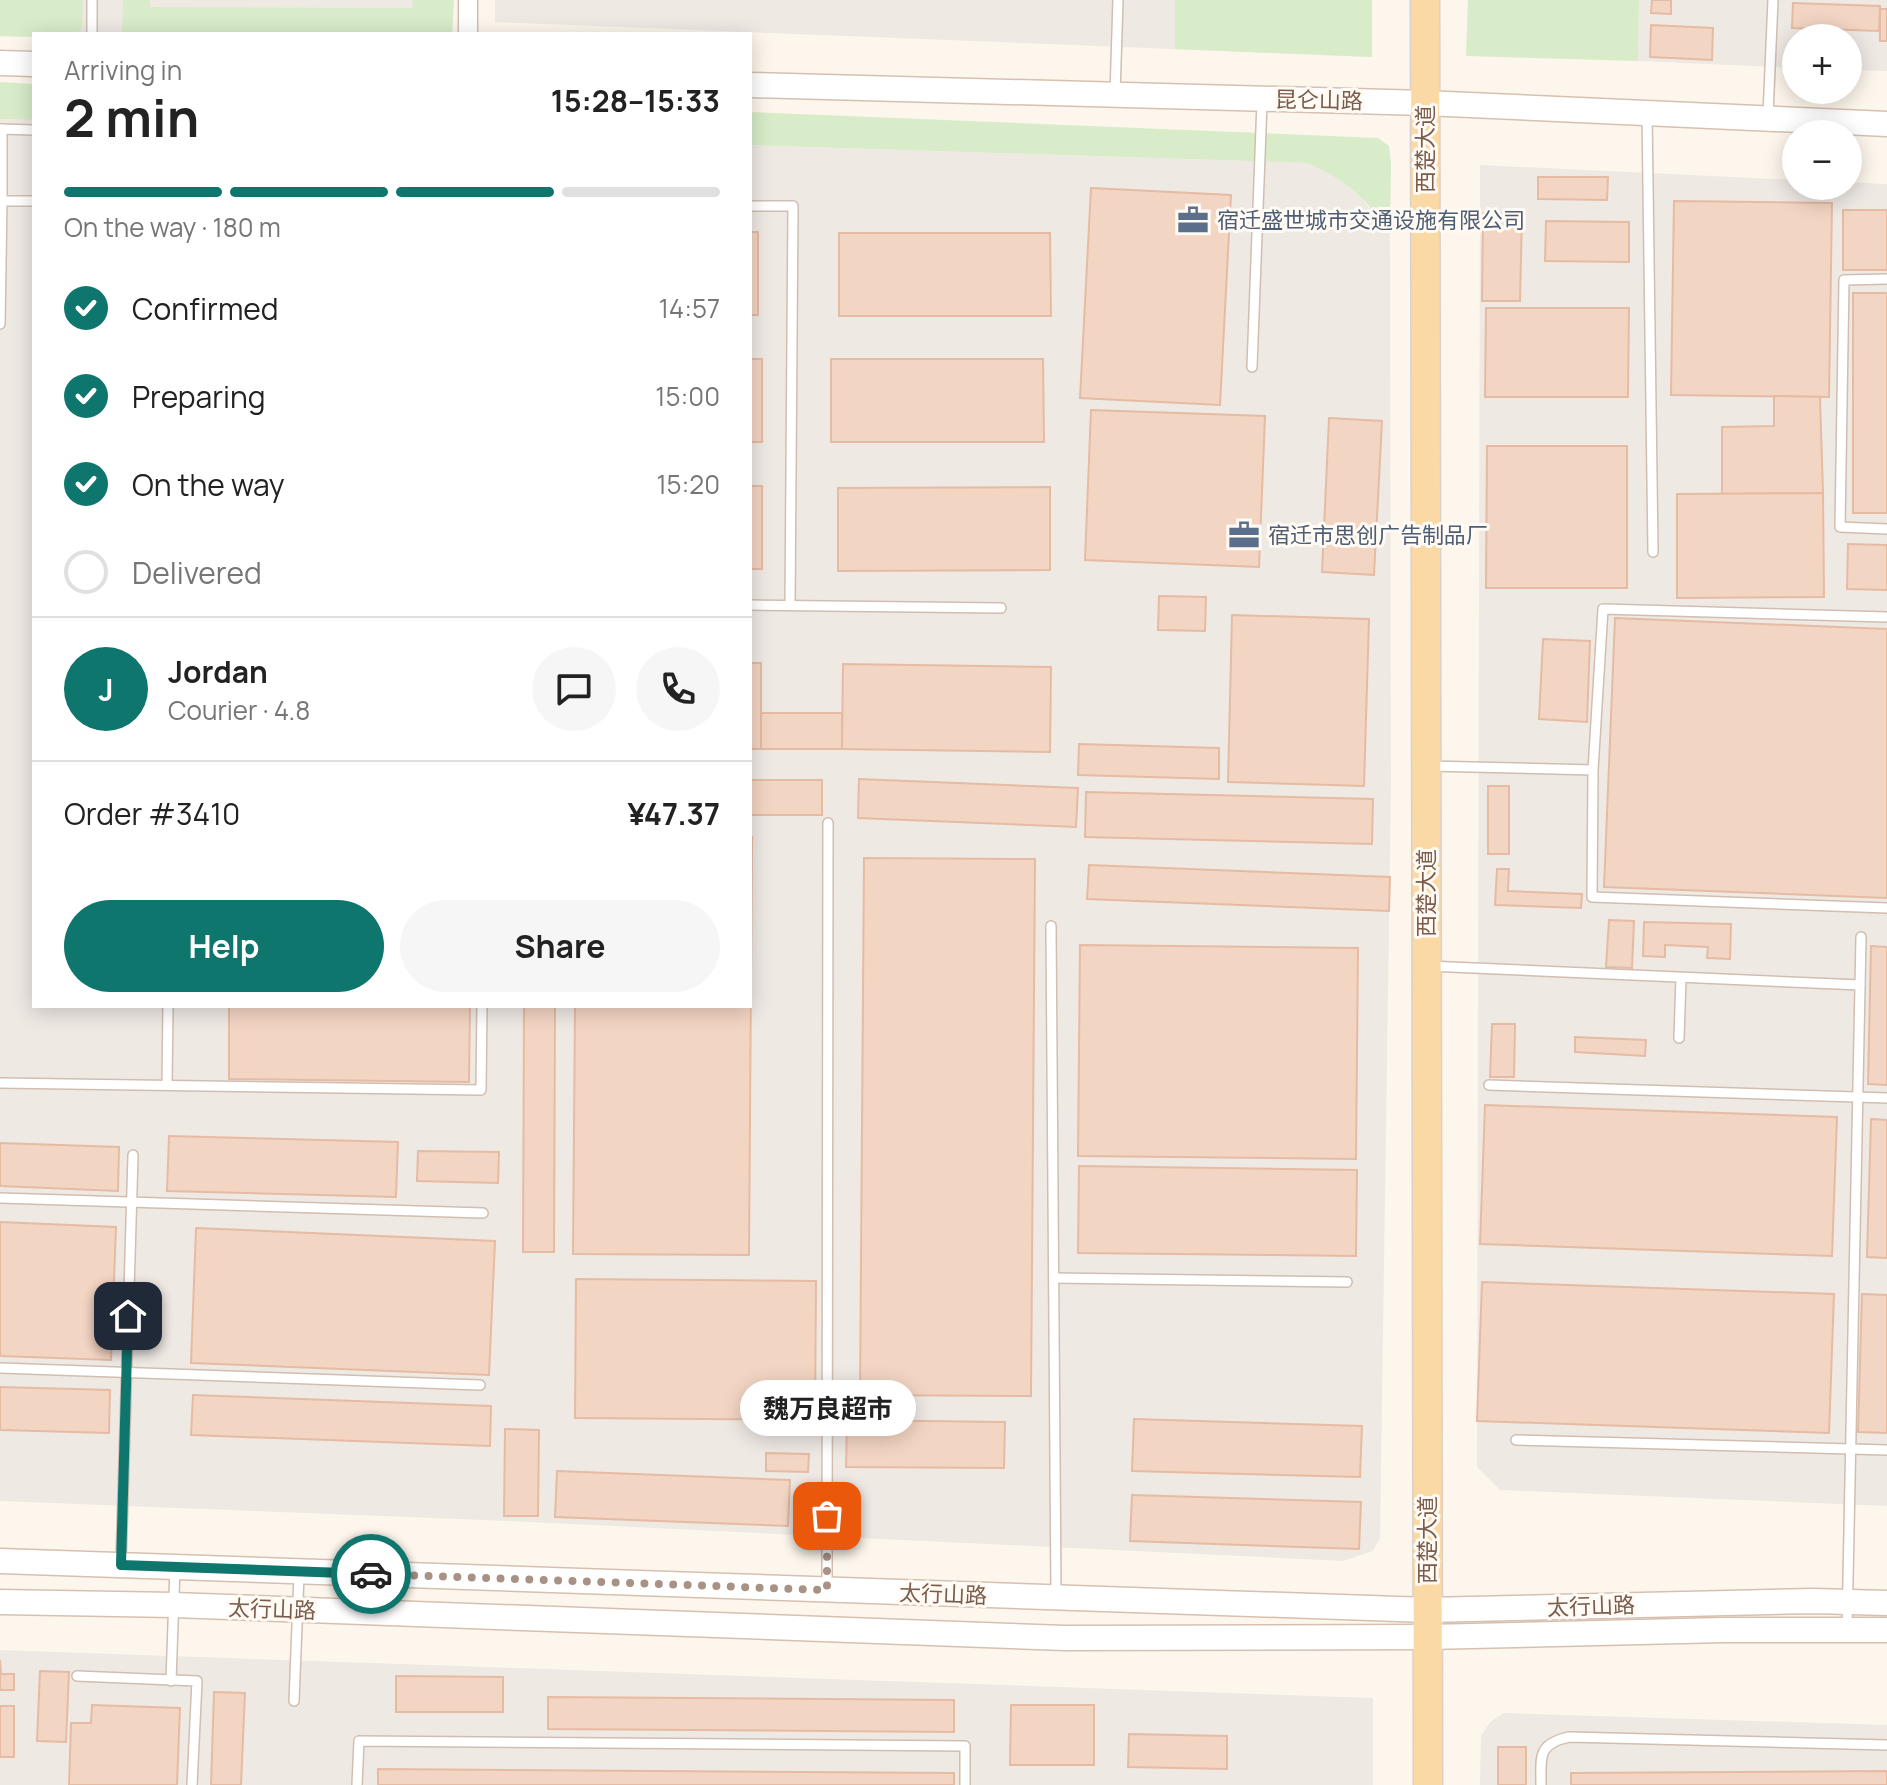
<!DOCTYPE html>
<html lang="en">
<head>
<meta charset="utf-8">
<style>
  :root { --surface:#fff; --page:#f6f6f6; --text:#222; --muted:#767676; --line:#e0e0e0; --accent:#0f766e }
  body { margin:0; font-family:Manrope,"Noto Sans SC",sans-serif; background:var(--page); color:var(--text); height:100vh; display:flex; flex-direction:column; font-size:30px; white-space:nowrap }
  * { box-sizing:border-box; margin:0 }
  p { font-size:26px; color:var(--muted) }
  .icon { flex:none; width:44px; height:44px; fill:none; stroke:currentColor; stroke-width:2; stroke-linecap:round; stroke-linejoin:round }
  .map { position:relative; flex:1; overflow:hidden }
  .drawer { position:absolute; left:32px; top:32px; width:720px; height:976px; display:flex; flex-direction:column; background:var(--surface); border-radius:0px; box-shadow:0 4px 20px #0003 }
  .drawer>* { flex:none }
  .fabs { position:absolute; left:1782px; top:24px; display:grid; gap:16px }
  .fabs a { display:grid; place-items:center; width:80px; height:80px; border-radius:50%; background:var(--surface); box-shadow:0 4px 20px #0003; font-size:40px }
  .pin { position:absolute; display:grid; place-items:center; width:68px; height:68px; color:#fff; margin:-34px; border-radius:16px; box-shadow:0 4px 12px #0006 }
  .courier { position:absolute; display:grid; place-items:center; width:80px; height:80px; margin:-40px; border:6px solid #0f766e; border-radius:50%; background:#fff; color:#222; box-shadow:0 2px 10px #0007 }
  .bubble { position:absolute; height:56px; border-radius:28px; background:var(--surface); box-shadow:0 4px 20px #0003; font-size:26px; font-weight:700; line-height:56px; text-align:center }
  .overview em { font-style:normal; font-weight:700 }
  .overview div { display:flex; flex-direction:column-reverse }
  .overview { display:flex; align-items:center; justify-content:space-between; height:136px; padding:0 32px }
  h1 { font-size:52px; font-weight:700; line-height:60px }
  .bar { display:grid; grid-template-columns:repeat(4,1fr); gap:12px 8px; align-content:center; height:96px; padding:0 32px }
  .bar i { height:10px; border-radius:6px; background:var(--line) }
  .bar .on { background:var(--accent) }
  .bar p { grid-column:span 4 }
  .line { display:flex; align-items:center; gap:20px; padding:0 32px; border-top:2px solid var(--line) }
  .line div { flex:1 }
  .round { display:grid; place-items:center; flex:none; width:84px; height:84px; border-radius:42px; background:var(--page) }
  ol { padding:0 32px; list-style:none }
  li { display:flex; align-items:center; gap:24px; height:88px }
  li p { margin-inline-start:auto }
  li .icon { padding:8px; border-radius:50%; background:var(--accent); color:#fff; stroke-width:4 }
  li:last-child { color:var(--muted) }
  li i { width:44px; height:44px; border:4px solid var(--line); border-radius:50% }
  .action { display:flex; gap:16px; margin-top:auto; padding:16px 32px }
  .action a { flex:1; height:92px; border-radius:48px; background:var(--accent); color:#fff; font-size:32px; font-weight:700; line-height:92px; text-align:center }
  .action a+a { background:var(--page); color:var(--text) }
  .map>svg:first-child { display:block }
  .industrial { fill:#efe9e4 }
  .green { fill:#d8ecc9 }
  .building { fill:#f3d5c3; stroke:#e6bba3; stroke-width:2 }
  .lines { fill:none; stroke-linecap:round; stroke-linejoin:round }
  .lane-casing { stroke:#d1beb0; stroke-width:12 }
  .street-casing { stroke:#d1beb0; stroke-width:21 }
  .secondary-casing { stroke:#d6c0b0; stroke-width:27 }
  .primary-casing { stroke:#dad1cd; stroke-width:31 }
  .lane { stroke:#fff; stroke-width:9 }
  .street { stroke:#fff; stroke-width:18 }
  .secondary { stroke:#fff; stroke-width:24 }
  .primary { stroke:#fbd9a5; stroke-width:28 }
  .done { stroke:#a89285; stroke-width:8; stroke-dasharray:0 14.4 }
  .route { stroke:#0f766e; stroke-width:10 }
  .labels { text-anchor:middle; stroke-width:6; stroke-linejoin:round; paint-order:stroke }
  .street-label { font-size:22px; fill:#7a5c4d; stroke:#fffaf3 }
  .service-label { font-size:22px; fill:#4e5e75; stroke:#fffaf3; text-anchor:start }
</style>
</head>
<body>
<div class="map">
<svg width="1887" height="1785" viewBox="0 0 1887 1785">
  <rect width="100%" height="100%" fill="#fdf6ec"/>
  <g class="industrial">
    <path d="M0 0H454L452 34H34V37L0 36Z"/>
    <path d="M495 0H1372V57L495 22Z"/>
    <path d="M1639 0H1887V71L1848 70V38H1796V68L1638 61Z"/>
    <path d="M0 119 34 120V1006H750V145L1307 163 1335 175 1360 197 1390 231 1391 787 1380 1538 1373 1551 1343 1561 509 1521 0 1501Z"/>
    <path d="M1480 165 1796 180V186H1848V182L1887 184V1506L1500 1490 1477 1467Z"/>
    <path d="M0 1650 1373 1698V1785H0Z"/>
    <path d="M1504 1713 1887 1725V1785H1480L1481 1736 1490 1722Z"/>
  </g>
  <g class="green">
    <path d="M0 0H83L82 27 77 34H34V37L0 36Z"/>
    <path d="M123 0H150V7L412 8 413 0H454L452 34H122Z"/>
    <path d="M1175 0H1372V57L1175 49Z"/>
    <path d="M1468 0H1639L1638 61 1466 56Z"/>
    <path d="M0 82 34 84V120L0 119Z"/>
    <path d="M750 112 1378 138 1389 146 1391 162 1390 231C1364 198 1346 179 1307 163L750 145Z"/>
  </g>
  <g class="building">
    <path d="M1652 0H1671V14L1651 13Z"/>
    <path d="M1793 3 1880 6 1879 31 1792 28Z"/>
    <rect x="1880" y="9" width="7" height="32"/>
    <path d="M1651 25 1713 28 1712 60 1650 57Z"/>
    <path d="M1538 177H1608L1607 200 1538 199Z"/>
    <path d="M1091 188 1231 195 1220 405 1080 398Z"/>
    <path d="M1674 201 1832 203 1829 397 1671 395Z"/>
    <rect x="1843" y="210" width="44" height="60"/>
    <path d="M1483 213 1522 214 1520 301H1482Z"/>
    <path d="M1546 221 1629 222V262L1545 261Z"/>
    <rect x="750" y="232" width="8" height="83"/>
    <path d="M839 233H1050L1051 316H839Z"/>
    <rect x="1853" y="293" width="34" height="220"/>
    <path d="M1486 308H1629L1628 397H1485Z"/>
    <rect x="750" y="359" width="12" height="83"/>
    <path d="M831 359H1043L1044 442H831Z"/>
    <path d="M1774 396 1820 397 1823 493 1722 494V427L1774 426Z"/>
    <path d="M1091 410 1265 416 1259 567 1085 560Z"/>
    <path d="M1329 418 1382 421 1374 575 1322 572Z"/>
    <path d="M1487 446H1627V588H1486Z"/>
    <rect x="750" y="486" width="12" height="83"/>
    <path d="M1050 487V570L838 571V488Z"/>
    <path d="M1823 493 1824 597 1677 598V494Z"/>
    <path d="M1848 544 1887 545V590L1847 589Z"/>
    <path d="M1159 596 1206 597 1205 631 1158 630Z"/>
    <path d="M1232 615 1369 619 1364 786 1228 782Z"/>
    <path d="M1615 618 1887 629V898L1604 887Z"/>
    <path d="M1543 639 1590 641 1587 722 1539 719Z"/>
    <rect x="750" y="663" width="11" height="86"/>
    <path d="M843 664 1051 667 1050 752 842 749Z"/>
    <rect x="761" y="713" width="81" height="36"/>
    <path d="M1079 744 1219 748V779L1078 775Z"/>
    <path d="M859 779 1078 788 1076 827 858 818Z"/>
    <rect x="750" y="780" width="72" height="35"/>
    <rect x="1488" y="786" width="21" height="68"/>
    <path d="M1086 792 1373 799 1372 844 1085 837Z"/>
    <path d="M750 837H752L749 1255 573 1254 575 1006H750Z"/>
    <path d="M864 858 1035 859 1031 1396 860 1395Z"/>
    <path d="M1089 865 1390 877 1389 911 1087 899Z"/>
    <path d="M1497 869H1509L1508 891 1582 894 1581 908 1495 905Z"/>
    <path d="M1609 920 1634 921 1632 968 1606 967Z"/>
    <path d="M1644 922 1731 924 1730 959 1707 958 1708 947 1665 945V957L1643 956Z"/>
    <path d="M1080 945 1358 948 1356 1159 1078 1156Z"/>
    <path d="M1871 946 1887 947V1085L1868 1084Z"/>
    <path d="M229 1006H470L469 1082 229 1079Z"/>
    <path d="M524 1006H555L554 1252H523Z"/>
    <path d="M1492 1024H1515L1514 1077H1490Z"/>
    <path d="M1575 1037 1646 1040 1645 1056 1575 1052Z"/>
    <path d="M1485 1105 1837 1117 1832 1256 1480 1244Z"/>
    <path d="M1871 1119 1887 1120V1258L1867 1257Z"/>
    <path d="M169 1136 398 1142 396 1197 167 1191Z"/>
    <path d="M0 1143 119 1147 118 1191 0 1186Z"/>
    <path d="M418 1151 499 1152 498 1183 417 1181Z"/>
    <path d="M1079 1166 1357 1170 1356 1256 1078 1253Z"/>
    <path d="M0 1222 116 1227 111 1360 0 1356Z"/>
    <path d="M196 1228 495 1241 489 1375 191 1363Z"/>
    <path d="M576 1279 816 1281 815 1420 575 1418Z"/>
    <path d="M1482 1282 1834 1294 1829 1433 1477 1421Z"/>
    <path d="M1862 1294 1887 1295V1433L1858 1432Z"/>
    <path d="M0 1387 110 1390 109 1433 0 1430Z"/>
    <path d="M193 1395 491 1406 490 1446 191 1435Z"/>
    <path d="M1134 1419 1362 1426 1360 1477 1132 1471Z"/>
    <path d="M847 1420 1005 1422 1004 1468 846 1467Z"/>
    <path d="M505 1429 539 1430 538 1516H504Z"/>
    <path d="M766 1453 809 1454 808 1472 766 1471Z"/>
    <path d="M557 1471 790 1480 788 1526 555 1517Z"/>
    <path d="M1132 1495 1361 1502 1359 1549 1130 1541Z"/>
    <path d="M0 1660 1 1674H14V1690H0Z"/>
    <path d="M40 1671 69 1672 66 1742 37 1741Z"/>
    <path d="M396 1676 503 1677V1712H396Z"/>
    <path d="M214 1692 245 1693 241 1785H211Z"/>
    <path d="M548 1697 954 1700V1732L548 1729Z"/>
    <path d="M92 1705 180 1708 177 1785H69L71 1723H91Z"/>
    <path d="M1011 1705H1094V1765H1010Z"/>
    <rect x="0" y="1706" width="14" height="51"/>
    <path d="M1129 1734 1227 1736V1769L1128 1767Z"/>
    <rect x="1498" y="1747" width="28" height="38"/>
    <path d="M378 1769 954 1773V1785H378Z"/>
    <path d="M1887 1771V1785H1571V1773Z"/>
  </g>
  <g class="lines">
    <defs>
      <g id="lane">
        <path d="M92 0V34"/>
        <path d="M1115 94 1118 0"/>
        <path d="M1647 113 1653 552"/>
        <path d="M1768 115 1773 0"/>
        <path d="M0 129 34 130"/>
        <path d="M2 129V201"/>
        <path d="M750 206H793L790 605"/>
        <path d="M1887 279 1844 280 1840 527 1887 529"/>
        <path d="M0 324 2 201H34"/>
        <path d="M1252 367 1262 102"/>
        <path d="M750 605 1001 608"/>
        <path d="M1887 617 1603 609 1593 770 1592 897 1887 908"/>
        <path d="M1429 766 1593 770"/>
        <path d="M1051 926 1056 1594"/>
        <path d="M1428 966 1860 985"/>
        <path d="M1679 1038 1681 978"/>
        <path d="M0 1083 481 1090 482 1006"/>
        <path d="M167 1085 168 1006"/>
        <path d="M1489 1085 1887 1098"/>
        <path d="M0 1198 483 1213"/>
        <path d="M1054 1278 1347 1282"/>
        <path d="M0 1368 480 1385"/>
        <path d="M1516 1440 1887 1450"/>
        <path d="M121 1563 133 1155"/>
        <path d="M827 1587 828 823"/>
        <path d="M1847 1629 1861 937"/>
        <path d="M77 1676 197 1681 192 1785"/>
        <path d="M171 1681 175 1567"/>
        <path d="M294 1701 299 1575"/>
        <path d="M357 1785 359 1741 965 1746V1785"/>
        <path d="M1541 1785C1541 1757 1537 1744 1569 1737L1887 1745"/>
      </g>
      <path id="street" d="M468 34V0"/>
      <g id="secondary">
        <path d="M0 63 34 64"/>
        <path d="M750 85 1425 103 1887 124"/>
        <path d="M0 1561 1427 1610 1813 1601 1887 1603"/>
        <path d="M0 1602 174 1605 1065 1638 1428 1637 1724 1630H1887"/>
      </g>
      <path id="primary" d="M1425 0 1428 1785"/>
    </defs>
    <use href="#lane" class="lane-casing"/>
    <use href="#street" class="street-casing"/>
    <use href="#secondary" class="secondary-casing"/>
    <use href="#primary" class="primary-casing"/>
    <use href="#lane" class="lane"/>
    <use href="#street" class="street"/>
    <use href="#secondary" class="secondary"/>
    <use href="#primary" class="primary"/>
  </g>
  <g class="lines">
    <path class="done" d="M371 1574 827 1590V1516"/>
    <path class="route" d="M128 1316 121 1565 371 1574"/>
  </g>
  <defs>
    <symbol id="office-bare" viewBox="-9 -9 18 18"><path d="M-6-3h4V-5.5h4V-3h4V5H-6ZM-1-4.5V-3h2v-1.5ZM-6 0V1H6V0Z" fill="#5c6f8a" stroke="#fffaf3" stroke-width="2.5" paint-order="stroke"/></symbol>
  </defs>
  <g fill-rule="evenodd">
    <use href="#office-bare" x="1171" y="198" width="44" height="44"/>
    <use href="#office-bare" x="1222" y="513" width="44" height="44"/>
  </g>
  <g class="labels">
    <g class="street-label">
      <text transform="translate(1319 100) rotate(1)" y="8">昆仑山路</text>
      <text transform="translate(1425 149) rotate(-90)" y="8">西楚大道</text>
      <text transform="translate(1426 893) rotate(-90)" y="8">西楚大道</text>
      <text transform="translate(1427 1540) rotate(-90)" y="8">西楚大道</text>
      <text transform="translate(943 1594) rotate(2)" y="8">太行山路</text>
      <text transform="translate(1591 1606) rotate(-2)" y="8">太行山路</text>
      <text transform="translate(272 1609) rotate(2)" y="8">太行山路</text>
    </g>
    <g class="service-label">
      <text x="1217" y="228">宿迁盛世城市交通设施有限公司</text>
      <text x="1268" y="543">宿迁市思创广告制品厂</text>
    </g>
  </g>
</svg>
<div class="fabs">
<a>+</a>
<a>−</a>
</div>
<div class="pin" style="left:827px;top:1516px;background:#ea580c"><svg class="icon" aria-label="bag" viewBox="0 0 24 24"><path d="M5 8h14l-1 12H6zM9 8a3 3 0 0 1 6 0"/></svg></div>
<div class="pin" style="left:128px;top:1316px;background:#1f2937"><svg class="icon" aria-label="home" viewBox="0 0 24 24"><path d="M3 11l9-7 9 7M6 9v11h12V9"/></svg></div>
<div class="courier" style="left:371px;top:1574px"><svg class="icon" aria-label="car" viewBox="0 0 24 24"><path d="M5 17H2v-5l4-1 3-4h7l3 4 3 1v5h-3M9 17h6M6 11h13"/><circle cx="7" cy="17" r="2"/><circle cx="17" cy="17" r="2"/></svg></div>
<div class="bubble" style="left:740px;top:1380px;width:176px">魏万良超市</div>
<section class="drawer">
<div class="overview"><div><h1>2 min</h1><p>Arriving in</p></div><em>15:28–15:33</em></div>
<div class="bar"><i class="on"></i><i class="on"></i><i class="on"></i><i></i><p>On the way · 180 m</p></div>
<ol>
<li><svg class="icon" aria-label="check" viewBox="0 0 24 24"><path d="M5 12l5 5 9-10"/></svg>Confirmed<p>14:57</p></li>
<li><svg class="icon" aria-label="check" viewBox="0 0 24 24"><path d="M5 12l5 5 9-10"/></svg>Preparing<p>15:00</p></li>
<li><svg class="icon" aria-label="check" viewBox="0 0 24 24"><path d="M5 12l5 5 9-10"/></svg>On the way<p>15:20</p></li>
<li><i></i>Delivered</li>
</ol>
<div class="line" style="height:144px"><b class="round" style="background:var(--accent);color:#fff">J</b><div><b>Jordan</b><p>Courier · 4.8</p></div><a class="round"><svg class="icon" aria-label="chat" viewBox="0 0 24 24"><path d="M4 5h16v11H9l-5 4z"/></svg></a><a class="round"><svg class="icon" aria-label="phone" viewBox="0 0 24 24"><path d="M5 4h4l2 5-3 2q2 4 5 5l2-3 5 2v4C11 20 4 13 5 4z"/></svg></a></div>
<div class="line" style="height:104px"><div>Order #3410</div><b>¥47.37</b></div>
<div class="action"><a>Help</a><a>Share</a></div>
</section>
</div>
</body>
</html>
